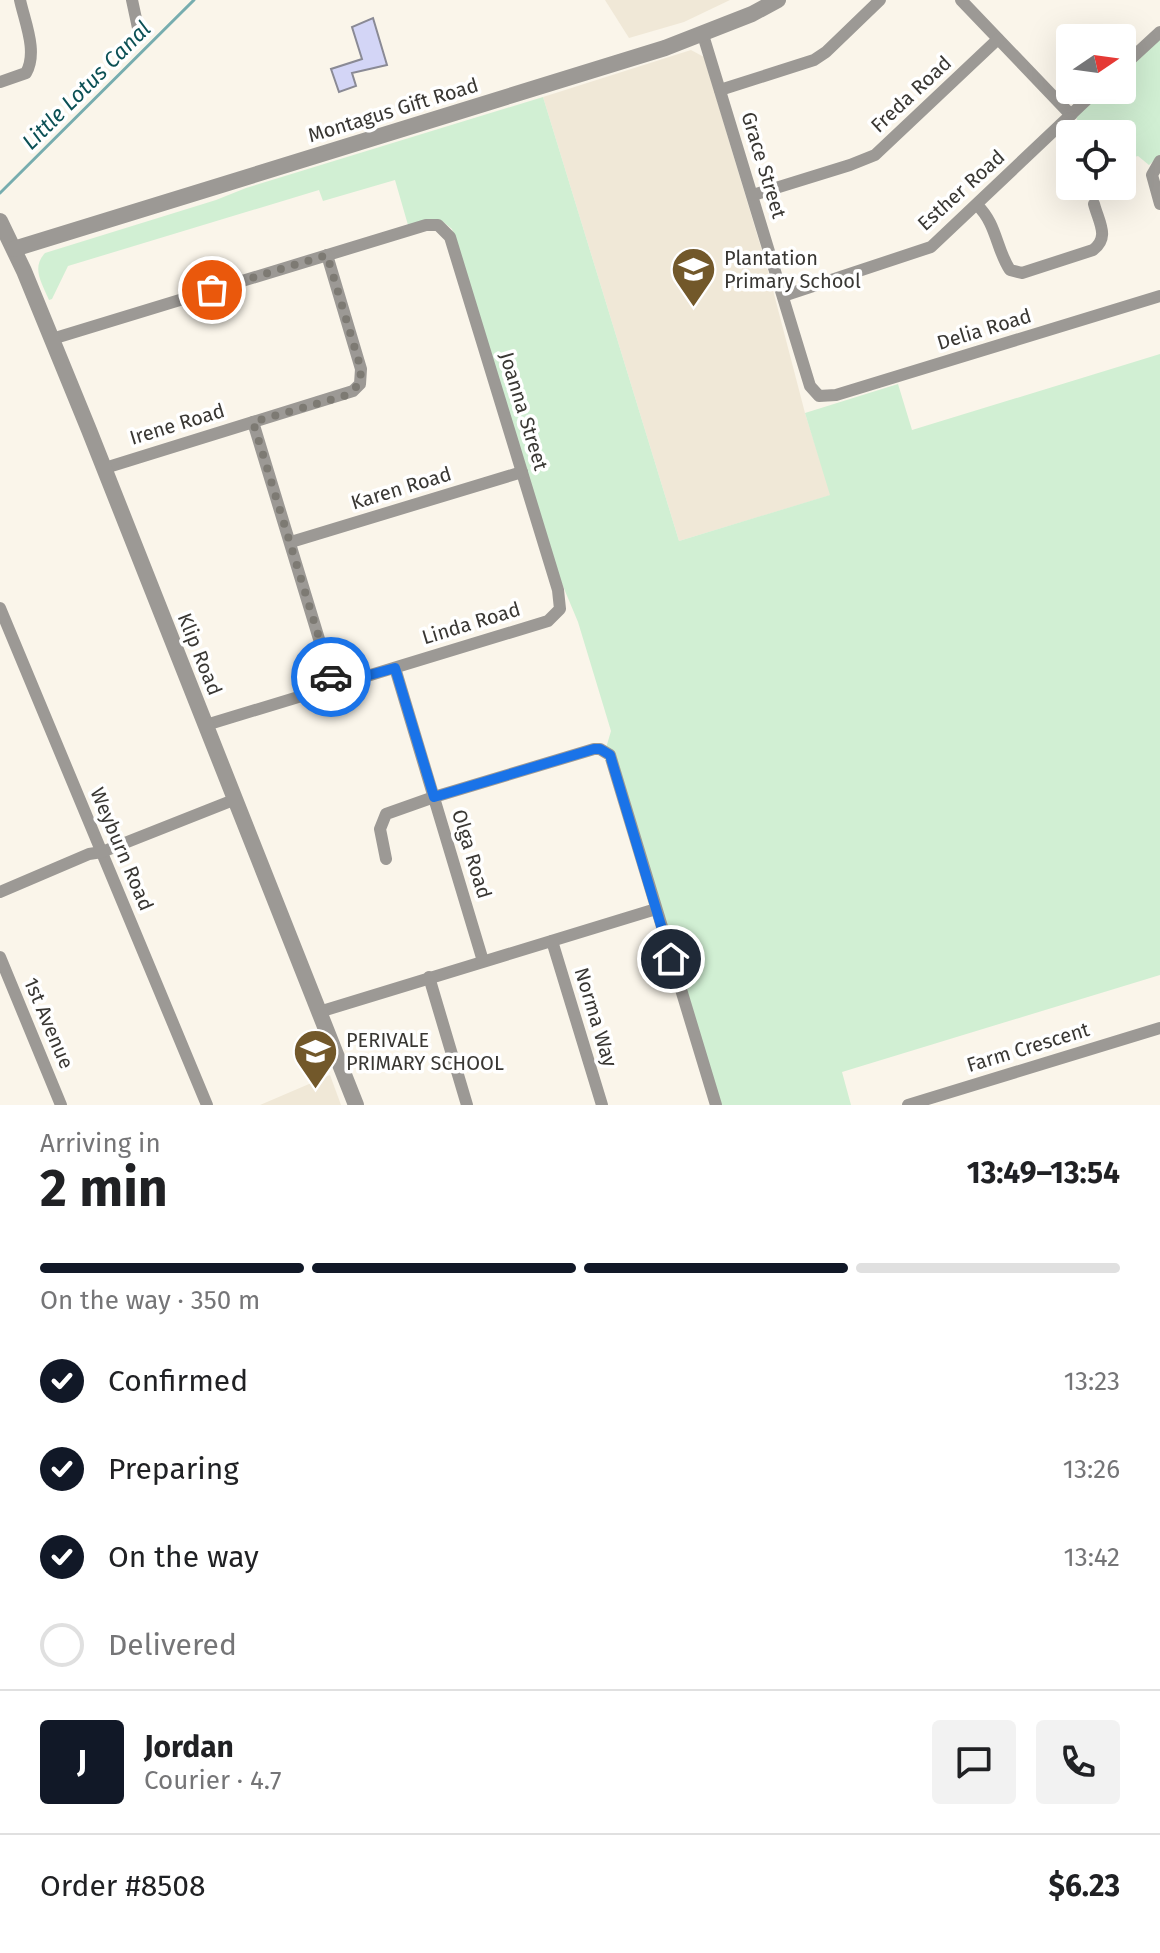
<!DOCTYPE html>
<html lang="en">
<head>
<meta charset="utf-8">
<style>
  :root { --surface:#fff; --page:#f2f2f2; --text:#202124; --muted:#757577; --line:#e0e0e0; --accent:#111827 }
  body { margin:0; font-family:"Fira Sans",sans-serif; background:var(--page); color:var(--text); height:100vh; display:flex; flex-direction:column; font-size:30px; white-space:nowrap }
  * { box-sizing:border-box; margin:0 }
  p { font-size:26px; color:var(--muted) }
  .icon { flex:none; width:44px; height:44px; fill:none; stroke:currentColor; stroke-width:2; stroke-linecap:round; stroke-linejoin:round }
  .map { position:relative; height:1105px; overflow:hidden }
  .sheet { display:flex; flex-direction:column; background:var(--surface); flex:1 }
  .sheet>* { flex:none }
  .needle { width:52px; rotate:77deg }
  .tools { position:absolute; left:1056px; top:24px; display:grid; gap:16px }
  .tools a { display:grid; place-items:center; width:80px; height:80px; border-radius:8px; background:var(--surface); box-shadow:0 8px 32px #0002; font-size:40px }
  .pin { position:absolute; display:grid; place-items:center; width:68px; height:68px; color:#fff; margin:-34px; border:4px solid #fff; border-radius:50%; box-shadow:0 2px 8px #0007 }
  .courier { position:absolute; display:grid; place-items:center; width:80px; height:80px; margin:-40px; border:6px solid #1a73e8; border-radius:50%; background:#fff; color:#222; box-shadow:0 2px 10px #0007 }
  .overview em { font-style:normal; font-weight:700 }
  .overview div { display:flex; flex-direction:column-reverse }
  .overview { display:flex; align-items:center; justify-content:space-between; height:136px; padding:0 40px }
  h1 { font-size:52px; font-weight:700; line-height:60px }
  .bar { display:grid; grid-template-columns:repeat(4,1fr); gap:12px 8px; align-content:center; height:96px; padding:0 40px }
  .bar i { height:10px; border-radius:6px; background:var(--line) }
  .bar .current { background:var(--accent) }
  .bar p { grid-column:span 4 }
  .line { display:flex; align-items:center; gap:20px; padding:0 40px; border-top:2px solid var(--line) }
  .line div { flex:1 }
  .round { display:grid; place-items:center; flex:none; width:84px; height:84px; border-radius:8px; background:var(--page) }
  ol { padding:0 40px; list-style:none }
  li { display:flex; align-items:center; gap:24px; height:88px }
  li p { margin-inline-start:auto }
  li .icon { padding:8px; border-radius:50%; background:var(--accent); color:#fff; stroke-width:4 }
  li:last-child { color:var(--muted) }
  li i { width:44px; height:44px; border:4px solid var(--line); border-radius:50% }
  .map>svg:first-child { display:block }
  .built { fill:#f0e8d7 }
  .green { fill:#d1efd3 }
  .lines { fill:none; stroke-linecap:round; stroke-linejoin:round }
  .stream { stroke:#77adaf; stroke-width:3 }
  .building { fill:#d3d5f6; stroke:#8a8a95; stroke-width:2 }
  .minor { stroke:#9c9995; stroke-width:12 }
  .tertiary { stroke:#9c9995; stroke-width:16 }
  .done { stroke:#7d7a73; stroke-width:8; stroke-dasharray:0 14.4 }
  .route { stroke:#1a73e8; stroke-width:10 }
  .labels { text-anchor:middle; stroke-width:7; stroke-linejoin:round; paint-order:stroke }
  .street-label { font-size:20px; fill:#393733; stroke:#fff }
  .poi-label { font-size:20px; fill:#393733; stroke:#fff; text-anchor:start }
  .water-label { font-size:22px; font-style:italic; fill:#0b5055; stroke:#fff }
</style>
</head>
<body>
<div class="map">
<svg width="1160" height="1105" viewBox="0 0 1160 1105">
  <rect width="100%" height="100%" fill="#faf5ea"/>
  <g class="built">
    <path d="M605 0H730L684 22 629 38Z"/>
    <path d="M691 50 704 57 768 271 805 413 831 495 679 541 543 97Z"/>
    <path d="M330 1075 341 1105H260Z"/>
  </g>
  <g class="green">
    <path d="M1160 37V155L1149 165 1138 156 1122 160V134H1082L1076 117 1104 90H1122V73Z"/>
    <path d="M543 97 679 541 830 495 805 413 898 384 912 430 1160 354V975L842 1072 851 1105H720L606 748 611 731 578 622 560 579 452 229 442 221 408 225 395 180 323 201 319 190 68 266 52 299 49 300C42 283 31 268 45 253L216 200 246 188Z"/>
  </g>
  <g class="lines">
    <path class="stream" d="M0 193 194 0"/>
  </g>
  <path class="building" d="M373 18 387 65 352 73 356 86 339 92 331 69 362 59 352 27Z"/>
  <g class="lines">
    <g class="minor">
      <path d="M132 0 138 28"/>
      <path d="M961 0 1071 115"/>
      <path d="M703 35 810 386 819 396 836 395 1160 296"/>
      <path d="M1122 67 1160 32"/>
      <path d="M0 82 26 73C38 52 25 23 20 0"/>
      <path d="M720 90 814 60 826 52 880 0"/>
      <path d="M1160 161 1152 175 1160 204"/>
      <path d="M753 195 850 165 875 155 998 39"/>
      <path d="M977 205C997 224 996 249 1010 270L1022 273 1093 250C1110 237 1099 223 1094 204"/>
      <path d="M783 296 931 247 1097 90"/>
      <path d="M52 339 426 225H438L450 237 558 590 560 609 548 621 206 725"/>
      <path d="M253 422 333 685"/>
      <path d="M105 468 353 391 360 384 361 369 327 255"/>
      <path d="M291 542 522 472"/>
      <path d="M0 608 207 1105"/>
      <path d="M395 668 483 961"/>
      <path d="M386 859 380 829 386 814 434 797 594 749H600L610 755 716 1105"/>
      <path d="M0 892 89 854 102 852 236 799"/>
      <path d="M552 941 602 1105"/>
      <path d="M0 957 61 1105"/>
      <path d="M429 977 467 1105"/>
      <path d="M319 1012 656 909"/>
      <path d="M908 1105 1160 1028"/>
    </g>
    <g class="tertiary">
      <path d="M0 221 24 271 89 430 356 1105"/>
      <path d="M14 249 665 48 752 14 778 0"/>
    </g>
  </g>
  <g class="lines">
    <path class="done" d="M212 290 327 255 361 369 360 384 344 396 253 422 331 677"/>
    <path class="route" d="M331 677 333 685 395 668 434 797 594 749H600L610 755 671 959"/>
  </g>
  <defs>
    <symbol id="school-pin" viewBox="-11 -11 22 30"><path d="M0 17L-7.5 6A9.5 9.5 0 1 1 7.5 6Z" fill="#72582a" stroke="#fff"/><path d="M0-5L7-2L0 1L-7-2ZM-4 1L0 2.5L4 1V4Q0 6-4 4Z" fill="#fff"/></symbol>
  </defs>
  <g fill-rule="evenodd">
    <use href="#school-pin" x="668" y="244" width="51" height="69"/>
    <use href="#school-pin" x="290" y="1026" width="51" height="69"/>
  </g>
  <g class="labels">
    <g class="street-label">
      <text transform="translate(911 94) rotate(-43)" y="7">Freda Road</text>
      <text transform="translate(393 110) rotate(-17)" y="7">Montagus Gift Road</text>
      <text transform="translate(764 165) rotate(73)" y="7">Grace Street</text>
      <text transform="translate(961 190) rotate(-42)" y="7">Esther Road</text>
      <text transform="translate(984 329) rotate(-17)" y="7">Delia Road</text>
      <text transform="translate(524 411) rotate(73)" y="7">Joanna Street</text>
      <text transform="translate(177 424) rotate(-17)" y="7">Irene Road</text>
      <text transform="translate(401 488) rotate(-17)" y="7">Karen Road</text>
      <text transform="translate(471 623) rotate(-17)" y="7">Linda Road</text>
      <text transform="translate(200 654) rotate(68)" y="7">Klip Road</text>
      <text transform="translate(122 849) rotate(67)" y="7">Weyburn Road</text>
      <text transform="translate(472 854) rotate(73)" y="7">Olga Road</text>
      <text transform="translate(596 1017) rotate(73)" y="7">Norma Way</text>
      <text transform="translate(49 1023) rotate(67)" y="7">1st Avenue</text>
      <text transform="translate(1028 1047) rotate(-17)" y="7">Farm Crescent</text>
    </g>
    <g class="poi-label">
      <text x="724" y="265">Plantation<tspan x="724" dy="23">Primary School</tspan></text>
      <text x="346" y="1047">PERIVALE<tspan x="346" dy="23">PRIMARY SCHOOL</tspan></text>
    </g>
    <g class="water-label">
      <text transform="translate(86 85) rotate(-45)" y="8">Little Lotus Canal</text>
    </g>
  </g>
</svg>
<div class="tools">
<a><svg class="needle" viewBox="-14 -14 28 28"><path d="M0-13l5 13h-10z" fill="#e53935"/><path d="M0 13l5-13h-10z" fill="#757577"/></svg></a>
<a><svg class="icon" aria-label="locate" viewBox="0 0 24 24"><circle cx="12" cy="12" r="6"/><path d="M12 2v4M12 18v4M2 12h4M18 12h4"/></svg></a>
</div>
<div class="pin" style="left:212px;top:290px;background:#ea580c"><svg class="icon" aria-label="bag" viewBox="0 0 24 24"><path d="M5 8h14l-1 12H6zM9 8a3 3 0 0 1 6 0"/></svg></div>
<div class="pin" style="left:671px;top:959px;background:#1f2937"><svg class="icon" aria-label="home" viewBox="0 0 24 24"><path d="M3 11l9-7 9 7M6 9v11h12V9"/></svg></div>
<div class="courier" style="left:331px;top:677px"><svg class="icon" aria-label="car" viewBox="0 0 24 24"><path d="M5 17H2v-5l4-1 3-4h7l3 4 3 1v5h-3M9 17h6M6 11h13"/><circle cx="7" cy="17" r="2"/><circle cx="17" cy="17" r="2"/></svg></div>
</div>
<section class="sheet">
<div class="overview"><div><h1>2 min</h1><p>Arriving in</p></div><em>13:49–13:54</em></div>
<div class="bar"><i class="current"></i><i class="current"></i><i class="current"></i><i></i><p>On the way · 350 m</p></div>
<ol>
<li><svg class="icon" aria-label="check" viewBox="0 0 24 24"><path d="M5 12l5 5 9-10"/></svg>Confirmed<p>13:23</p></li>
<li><svg class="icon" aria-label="check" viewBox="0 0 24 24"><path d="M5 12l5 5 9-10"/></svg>Preparing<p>13:26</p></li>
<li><svg class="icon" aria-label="check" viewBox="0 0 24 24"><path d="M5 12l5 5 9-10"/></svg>On the way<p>13:42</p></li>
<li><i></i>Delivered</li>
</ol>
<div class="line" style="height:144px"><b class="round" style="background:var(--accent);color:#fff">J</b><div><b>Jordan</b><p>Courier · 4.7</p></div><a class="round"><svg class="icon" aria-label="chat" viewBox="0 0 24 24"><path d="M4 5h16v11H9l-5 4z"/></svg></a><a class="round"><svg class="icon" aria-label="phone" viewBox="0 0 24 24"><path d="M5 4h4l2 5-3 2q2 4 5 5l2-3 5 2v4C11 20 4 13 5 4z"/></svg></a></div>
<div class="line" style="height:104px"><div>Order #8508</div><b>$6.23</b></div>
</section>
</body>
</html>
